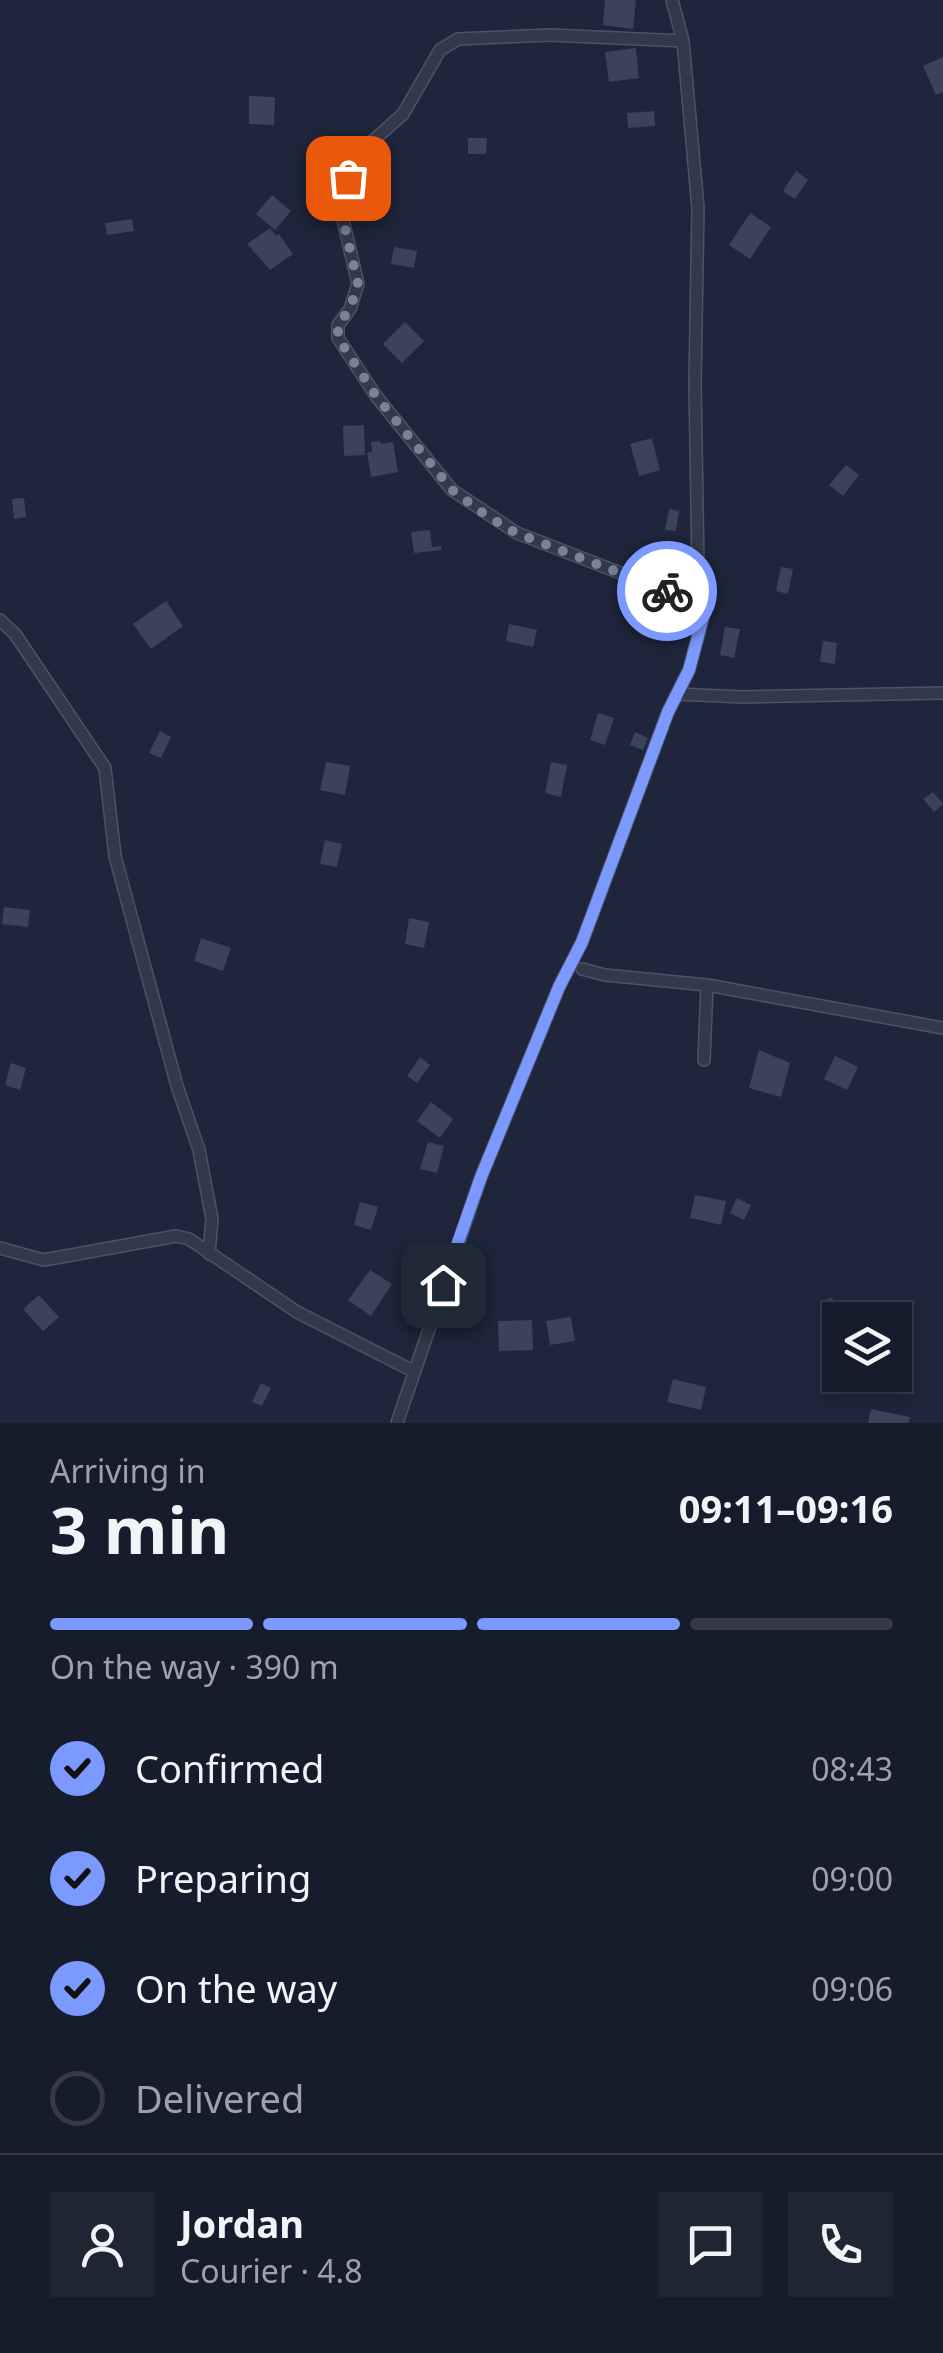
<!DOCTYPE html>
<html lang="en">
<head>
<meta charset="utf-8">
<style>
  :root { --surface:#171c2c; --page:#202534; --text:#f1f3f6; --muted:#9ea1a9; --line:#363a48; --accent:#7b99ff }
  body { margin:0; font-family:"Noto Sans",sans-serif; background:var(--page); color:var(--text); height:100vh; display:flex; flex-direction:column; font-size:38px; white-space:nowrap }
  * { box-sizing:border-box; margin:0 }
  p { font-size:32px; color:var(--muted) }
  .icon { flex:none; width:55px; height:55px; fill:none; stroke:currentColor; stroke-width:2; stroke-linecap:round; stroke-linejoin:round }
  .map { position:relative; height:1423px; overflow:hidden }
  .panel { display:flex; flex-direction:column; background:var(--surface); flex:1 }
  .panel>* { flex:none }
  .fabs { position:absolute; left:822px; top:1302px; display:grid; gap:20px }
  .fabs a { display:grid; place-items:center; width:90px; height:90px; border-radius:0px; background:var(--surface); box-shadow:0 5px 15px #0003,0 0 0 2px var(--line); font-size:50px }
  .pin { position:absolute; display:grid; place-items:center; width:85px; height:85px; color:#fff; margin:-42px; border-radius:20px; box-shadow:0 5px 15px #0006 }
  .courier { position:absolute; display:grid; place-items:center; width:100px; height:100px; margin:-50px; border:8px solid #7b99ff; border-radius:50%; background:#fff; color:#222; box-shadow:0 2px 12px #0007 }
  .overview em { font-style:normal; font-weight:700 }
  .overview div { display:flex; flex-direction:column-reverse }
  .overview { display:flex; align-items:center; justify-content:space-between; height:170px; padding:0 50px }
  h1 { font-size:65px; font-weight:700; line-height:75px }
  .bar { display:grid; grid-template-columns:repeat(4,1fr); gap:15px 10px; align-content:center; height:120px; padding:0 50px }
  .bar i { height:12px; border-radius:8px; background:var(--line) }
  .bar .current { background:var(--accent) }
  .bar p { grid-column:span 4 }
  .line { display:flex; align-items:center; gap:25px; padding:0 50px; border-top:2px solid var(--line) }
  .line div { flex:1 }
  .round { display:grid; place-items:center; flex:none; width:105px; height:105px; border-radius:0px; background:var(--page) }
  ol { padding:0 50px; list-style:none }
  li { display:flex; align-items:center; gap:30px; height:110px }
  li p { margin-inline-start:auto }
  li .icon { padding:10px; border-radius:50%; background:var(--accent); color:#111; stroke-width:4 }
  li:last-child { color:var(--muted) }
  li i { width:55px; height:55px; border:5px solid var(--line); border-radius:50% }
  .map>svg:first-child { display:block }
  .building { fill:#3a425c }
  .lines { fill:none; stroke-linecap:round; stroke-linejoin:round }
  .minor-casing { stroke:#4d5366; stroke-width:14 }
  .minor { stroke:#33394b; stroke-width:11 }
  .done { stroke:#7b8297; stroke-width:10; stroke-dasharray:0 18 }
  .route { stroke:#7b99ff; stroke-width:12 }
</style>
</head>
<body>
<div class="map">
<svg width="943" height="1423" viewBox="0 0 943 1423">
  <rect width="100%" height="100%" fill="#1f263b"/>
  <g class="building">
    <path d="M605 0H636L633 29 603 25Z"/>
    <path d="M636 48 639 78 609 82 605 52Z"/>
    <path d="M943 57V92L936 95 923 66Z"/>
    <path d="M249 96 275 97 274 125 249 124Z"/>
    <path d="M654 111 655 126 628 128 627 113Z"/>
    <path d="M468 138H487L486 154H468Z"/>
    <path d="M796 171 808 180 795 199 783 191Z"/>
    <path d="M272 195 291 211 275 230 256 214Z"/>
    <path d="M750 213 771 227 750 259 729 245Z"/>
    <path d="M132 219 134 231 107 235 105 223Z"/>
    <path d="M270 228 276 236 279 234 293 254 270 270 247 244Z"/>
    <path d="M394 247 417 251 414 268 391 264Z"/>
    <path d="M405 322 424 341 402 363 383 344Z"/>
    <path d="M364 425 365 455 344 456 343 426Z"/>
    <path d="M652 438 660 470 639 476 630 444Z"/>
    <path d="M380 441 381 444 393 442 398 472 371 477 367 452H372L371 442Z"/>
    <path d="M846 465 859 475 843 496 829 485Z"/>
    <path d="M24 498 26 517 14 519 12 499Z"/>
    <path d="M669 509 679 511 676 531 665 530Z"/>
    <path d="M430 530 432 547 441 546V550L414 553 411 532Z"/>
    <path d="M781 567 793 569 788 594 776 591Z"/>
    <path d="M166 601 183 626 151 649 133 624Z"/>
    <path d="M509 624 537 630 533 647 506 641Z"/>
    <path d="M725 627 740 629 734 658 720 655Z"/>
    <path d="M823 641 837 643 835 664 820 662Z"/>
    <path d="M598 713 614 718 605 745 590 740Z"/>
    <path d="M160 731 171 737 161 758 149 753Z"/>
    <path d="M635 732 648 738 643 750 630 745Z"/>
    <path d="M326 762 350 766 345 795 320 790Z"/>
    <path d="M551 762 567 765 561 797 545 793Z"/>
    <path d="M933 792 943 804 934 812 923 799Z"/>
    <path d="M325 840 342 844 337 867 320 864Z"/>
    <path d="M4 907 30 910 28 927 2 924Z"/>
    <path d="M409 918 429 922 424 948 405 944Z"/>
    <path d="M201 938 231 948 223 971 194 961Z"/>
    <path d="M759 1050 790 1063 781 1097 749 1088Z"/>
    <path d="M835 1056 858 1067 847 1090 824 1079Z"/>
    <path d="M420 1057 430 1065 417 1083 407 1076Z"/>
    <path d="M11 1063 26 1068 20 1090 5 1085Z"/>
    <path d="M431 1102 453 1119 440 1138 417 1121Z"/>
    <path d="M428 1142 444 1146 437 1173 420 1169Z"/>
    <path d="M695 1195 726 1201 721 1225 690 1218Z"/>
    <path d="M737 1198 751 1205 744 1220 730 1213Z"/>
    <path d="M360 1202 378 1207 371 1230 354 1225Z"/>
    <path d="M370 1270 392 1284 371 1316 348 1300Z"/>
    <path d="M39 1295 59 1317 43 1331 23 1309Z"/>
    <path d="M832 1297 839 1314 827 1319 821 1302Z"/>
    <path d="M571 1317 575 1341 550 1345 546 1321Z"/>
    <path d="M532 1320 533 1350 499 1351 498 1321Z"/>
    <path d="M673 1379 706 1387 701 1410 667 1402Z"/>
    <path d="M261 1383 271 1388 262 1406 252 1402Z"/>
    <path d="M871 1409 910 1417 908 1423H868Z"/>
  </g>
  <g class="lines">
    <defs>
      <g id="minor">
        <path d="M683 41 550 35 458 39 440 50 403 114 356 156 348 177 340 207 358 284 350 309 338 325V338L376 396 452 490 517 533 706 606"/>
        <path d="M0 620 15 634 105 768 115 856 177 1086 199 1150 212 1219 209 1254"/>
        <path d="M678 694 742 697 943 693"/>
        <path d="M582 969 605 975 707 985 943 1028"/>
        <path d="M704 1060 707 985"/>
        <path d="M0 1248 44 1260 176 1236 189 1239 297 1312 413 1371"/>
        <path d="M397 1423 481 1177 559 987 582 942 668 712 689 670 706 606 698 566 695 383 698 208 683 41 672 0"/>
      </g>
    </defs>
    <use href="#minor" class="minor-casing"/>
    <use href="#minor" class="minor"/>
  </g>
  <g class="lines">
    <path class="done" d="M348 178 340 207 358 284 350 309 338 325V338L376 396 452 490 487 516 516 533 667 591"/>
    <path class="route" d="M443 1285 481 1177 559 987 582 942 668 712 689 670 706 606 667 591"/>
  </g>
</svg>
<div class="fabs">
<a><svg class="icon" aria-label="layers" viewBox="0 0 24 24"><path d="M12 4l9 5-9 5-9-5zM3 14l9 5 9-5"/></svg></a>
</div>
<div class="pin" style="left:348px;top:178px;background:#ea580c"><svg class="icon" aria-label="bag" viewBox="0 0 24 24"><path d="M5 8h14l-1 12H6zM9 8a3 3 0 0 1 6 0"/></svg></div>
<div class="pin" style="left:443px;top:1285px;background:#1f2937"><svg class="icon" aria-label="home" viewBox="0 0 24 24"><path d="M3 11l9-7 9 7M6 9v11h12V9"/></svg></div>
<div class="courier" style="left:667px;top:591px"><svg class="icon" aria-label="bike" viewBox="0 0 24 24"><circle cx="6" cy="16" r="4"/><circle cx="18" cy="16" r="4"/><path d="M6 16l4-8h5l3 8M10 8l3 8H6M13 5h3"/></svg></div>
</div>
<section class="panel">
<div class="overview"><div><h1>3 min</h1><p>Arriving in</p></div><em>09:11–09:16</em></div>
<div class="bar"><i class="current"></i><i class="current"></i><i class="current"></i><i></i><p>On the way · 390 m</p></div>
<ol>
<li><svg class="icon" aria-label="check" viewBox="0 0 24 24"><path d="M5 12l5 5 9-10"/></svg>Confirmed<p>08:43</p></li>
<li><svg class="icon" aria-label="check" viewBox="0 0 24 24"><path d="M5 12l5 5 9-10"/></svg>Preparing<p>09:00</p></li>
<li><svg class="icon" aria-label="check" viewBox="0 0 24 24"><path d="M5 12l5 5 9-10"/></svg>On the way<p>09:06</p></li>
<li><i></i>Delivered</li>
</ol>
<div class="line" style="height:180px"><a class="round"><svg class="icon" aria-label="person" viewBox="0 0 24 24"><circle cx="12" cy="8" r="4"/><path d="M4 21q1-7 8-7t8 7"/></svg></a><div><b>Jordan</b><p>Courier · 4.8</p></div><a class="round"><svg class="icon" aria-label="chat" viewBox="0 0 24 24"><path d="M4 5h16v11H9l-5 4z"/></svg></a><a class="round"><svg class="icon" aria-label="phone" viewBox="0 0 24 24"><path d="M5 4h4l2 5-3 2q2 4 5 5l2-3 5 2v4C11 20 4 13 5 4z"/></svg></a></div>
</section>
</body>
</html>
